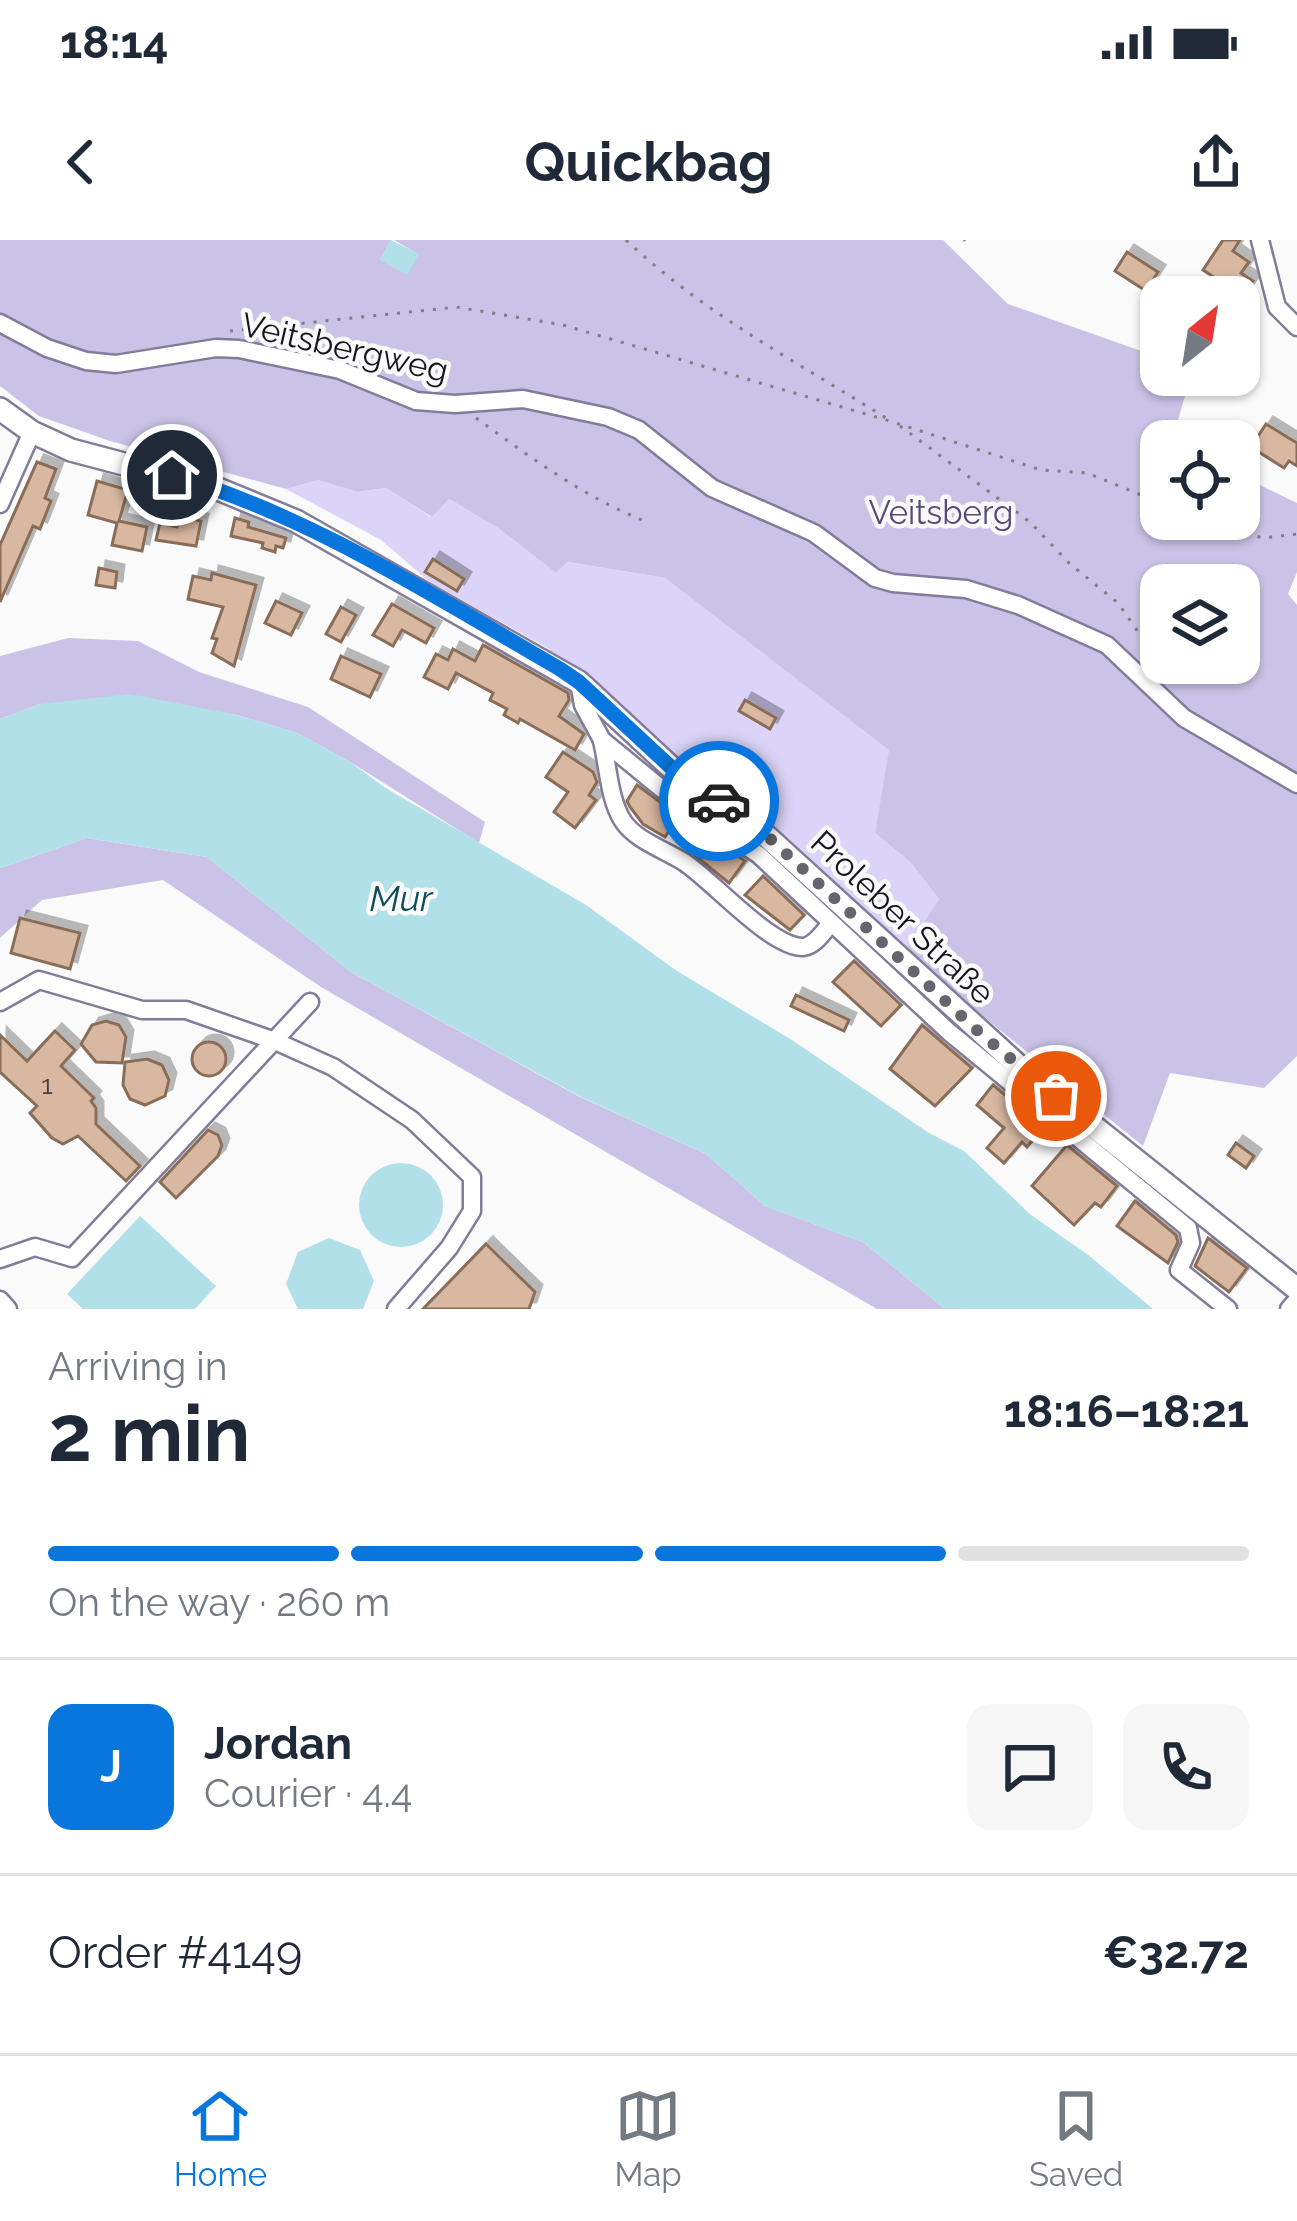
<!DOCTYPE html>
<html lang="en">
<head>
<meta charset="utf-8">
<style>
  :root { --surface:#fff; --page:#f6f6f7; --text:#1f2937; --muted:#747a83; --line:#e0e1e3; --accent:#0976de }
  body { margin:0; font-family:Raleway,sans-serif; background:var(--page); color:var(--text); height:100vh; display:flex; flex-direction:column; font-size:45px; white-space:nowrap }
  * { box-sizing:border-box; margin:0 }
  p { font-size:39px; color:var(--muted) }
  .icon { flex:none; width:66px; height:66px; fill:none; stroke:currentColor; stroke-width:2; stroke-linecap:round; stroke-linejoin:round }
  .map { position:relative; height:1069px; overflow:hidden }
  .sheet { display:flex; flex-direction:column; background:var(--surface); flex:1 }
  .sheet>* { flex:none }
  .needle { width:78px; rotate:30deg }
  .fabs { position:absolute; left:1140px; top:36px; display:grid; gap:24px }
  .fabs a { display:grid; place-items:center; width:120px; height:120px; border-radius:24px; background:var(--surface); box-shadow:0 3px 9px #0004; font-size:60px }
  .pin { position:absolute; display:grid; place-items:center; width:102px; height:102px; color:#fff; margin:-51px; border:6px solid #fff; border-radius:50%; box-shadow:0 3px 12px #0007 }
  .courier { position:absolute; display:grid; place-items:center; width:120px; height:120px; margin:-60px; border:9px solid #0976de; border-radius:50%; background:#fff; color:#222; box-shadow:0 3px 15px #0007 }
  .headline em { font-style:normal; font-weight:700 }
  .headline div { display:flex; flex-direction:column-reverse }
  .headline { display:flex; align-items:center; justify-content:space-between; height:204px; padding:0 48px }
  h1 { font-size:78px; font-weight:700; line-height:90px }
  .bar { display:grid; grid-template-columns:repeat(4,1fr); gap:18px 12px; align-content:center; height:144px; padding:0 48px }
  .bar i { height:15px; border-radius:9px; background:var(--line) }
  .bar .current { background:var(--accent) }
  .bar p { grid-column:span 4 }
  .line { display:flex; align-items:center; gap:30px; padding:0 48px; border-top:3px solid var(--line) }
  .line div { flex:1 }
  .round { display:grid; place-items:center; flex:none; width:126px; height:126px; border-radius:24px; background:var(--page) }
  .status { display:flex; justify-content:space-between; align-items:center; height:84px; padding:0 60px; background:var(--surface); direction:ltr }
  .status svg { height:33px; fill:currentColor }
  header { display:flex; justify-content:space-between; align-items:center; height:156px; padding:0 48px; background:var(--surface); font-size:54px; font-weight:700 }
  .menu { display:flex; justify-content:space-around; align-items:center; height:168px; border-top:3px solid var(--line); background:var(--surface); font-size:33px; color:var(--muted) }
  .menu a { display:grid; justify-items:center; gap:6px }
  .menu .current { color:var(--accent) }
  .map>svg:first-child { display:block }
  .green { fill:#dcd4f8 }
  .forest { fill:#cbc3e7; fill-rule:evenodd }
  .water { fill:#b1e0e9 }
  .building { fill:#d9b8a1; stroke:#896d58; stroke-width:3; filter:url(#shadow) }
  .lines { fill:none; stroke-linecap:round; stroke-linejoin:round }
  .minor-casing { stroke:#827b9a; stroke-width:21 }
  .major-casing { stroke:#827b9a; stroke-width:26 }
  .path { stroke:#7e7d83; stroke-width:3; stroke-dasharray:3 9; stroke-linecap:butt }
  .minor { stroke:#fff; stroke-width:16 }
  .major { stroke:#fff; stroke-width:21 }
  .done { stroke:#66646c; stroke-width:12; stroke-dasharray:0 21.6 }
  .route { stroke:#0976de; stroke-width:15 }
  .labels { text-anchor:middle; stroke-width:9; stroke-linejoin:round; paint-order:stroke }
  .number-label { font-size:27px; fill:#483d40 }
  .street-label { font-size:33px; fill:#171420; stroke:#fafafa }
  .park-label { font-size:33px; fill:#57497a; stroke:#fafafa }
  .water-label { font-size:36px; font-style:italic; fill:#0b4e59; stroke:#fafafa }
</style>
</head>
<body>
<div class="status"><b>18:14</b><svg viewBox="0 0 49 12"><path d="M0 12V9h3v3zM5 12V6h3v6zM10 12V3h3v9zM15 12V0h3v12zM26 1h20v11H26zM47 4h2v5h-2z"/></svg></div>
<header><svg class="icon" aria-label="back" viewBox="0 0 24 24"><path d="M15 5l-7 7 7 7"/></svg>Quickbag<svg class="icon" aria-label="share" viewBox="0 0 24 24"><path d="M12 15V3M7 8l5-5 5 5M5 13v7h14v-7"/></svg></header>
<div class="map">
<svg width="1297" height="1069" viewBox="0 0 1297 1069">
  <defs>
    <filter id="shadow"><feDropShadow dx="7" dy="-7" stdDeviation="0" flood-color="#0004"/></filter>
  </defs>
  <rect width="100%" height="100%" fill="#fafafa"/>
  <path class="green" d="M318 240 357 252 386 248 431 277 449 259 498 288 556 333 568 322 665 338 890 510 875 593 911 623 939 659 905 711 772 588 667 510 585 435 544 406 431 343 381 300 286 249Z"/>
  <g class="forest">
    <path d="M0 0H391L380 20 418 14 394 0H943L1008 64 1161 118V135H1191L1172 201H1161V279H1239V235L1297 263V332L1288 354 1297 365V816L1264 848 1170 833 1143 906 984 777 907 708 939 659 911 623 875 593 889 510 665 338 568 322 556 333 498 288 449 259 432 277 386 248 357 252 318 240 286 249 110 201 39 176 0 146ZM1161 345H1239V423H1161Z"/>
    <path d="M68 398 138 401 199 432 308 467 485 582 479 603 352 523 297 493 237 475 195 469 40 464 0 479V416Z"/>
    <path d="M87 598 207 617 351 732 580 857 706 914 765 966 863 1002 945 1069H877L321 747 163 640 42 660 0 698V628Z"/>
  </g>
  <g class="water">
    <path d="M391 0 419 14 407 35 380 20Z"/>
    <path d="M130 454 237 475 297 493 352 523 384 547 586 665 677 731 792 800 929 893 964 911 1031 975 1087 1014 1153 1069H945L863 1002 765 966 706 914 581 857 351 732 207 617 87 598 0 628V479L40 464Z"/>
    <circle cx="401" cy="965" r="42"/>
    <path d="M140 976 216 1046 195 1069H83L67 1054Z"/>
    <path d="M329 998 360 1010 374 1041 363 1069H298L286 1044 298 1012Z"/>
  </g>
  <g class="building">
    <path d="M1223 0H1240L1233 11 1249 22 1241 33 1253 41 1243 56 1203 30Z"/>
    <path d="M1127 12 1158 32 1146 51 1115 31Z"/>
    <path d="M1266 184 1297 203V226L1289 221 1284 228 1251 207Z"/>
    <path d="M37 222 56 229 45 258 51 261 40 289 33 286 0 362V305Z"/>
    <path d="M97 241 128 250 119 281 147 287 142 311 112 305 117 283 88 275Z"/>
    <path d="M180 276 201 281 196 306 156 300 160 283 177 287Z"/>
    <path d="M235 278 249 282 248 287 286 298 283 308 276 306 275 312 262 308 263 303 231 296Z"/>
    <path d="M433 319 464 339 457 351 425 332Z"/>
    <path d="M99 328 117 332 115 348 96 345Z"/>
    <path d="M212 333 256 345 234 426 212 413 217 399 212 398 223 367 188 359 193 336 211 340Z"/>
    <path d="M276 361 302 373 291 395 265 383Z"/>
    <path d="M392 364 434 388 426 403 402 390 393 406 373 395Z"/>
    <path d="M341 367 356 375 341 402 326 394Z"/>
    <path d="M483 405 568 453 569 460 559 476 584 494 575 510 520 479 518 483 504 475 507 469 490 460 493 453 456 433 448 449 424 437 436 414 448 420 453 409 475 421Z"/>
    <path d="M341 416 381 434 370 457 331 439Z"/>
    <path d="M745 460 776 478 770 489 739 471Z"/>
    <path d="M563 512 593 532 597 542 589 555 596 560 575 588 554 572 568 552 546 537Z"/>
    <path d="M637 545 679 576 665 597 643 584 630 567 627 561Z"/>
    <path d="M700 590 745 621 729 643 687 609Z"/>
    <path d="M763 636 804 675 790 690 745 655Z"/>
    <path d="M20 678 80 693 70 729 11 713Z"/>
    <path d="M854 721 901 765 881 786 833 742Z"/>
    <path d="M796 755 849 780 844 791 791 766Z"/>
    <path d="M106 781 119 785 126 797 122 823 96 822 81 804 92 785Z"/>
    <path d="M922 785 972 828 935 866 890 829Z"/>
    <path d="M55 791 75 810 61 826 94 858 91 861 96 868V884L140 926 126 941 78 896 63 904 52 898 30 873 37 866 0 832V795L27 821Z"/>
    <circle cx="209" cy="819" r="17"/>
    <path d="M147 819 162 825 169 840 165 856 145 865 130 859 123 845 125 822Z"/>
    <path d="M993 845 1044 887 1027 907 1022 902 1004 923 987 908 1004 888 977 865Z"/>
    <path d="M208 890 218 895 222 905 218 916 176 958 160 942Z"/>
    <path d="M1236 903 1254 916 1246 928 1228 915Z"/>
    <path d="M1067 905 1117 946 1101 967 1095 963 1074 985 1032 946Z"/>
    <path d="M1135 961 1176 995 1178 1002 1168 1023 1117 986Z"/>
    <path d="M1208 998 1247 1028 1229 1052 1195 1026Z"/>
    <path d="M486 1004 535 1052 529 1069H423Z"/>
  </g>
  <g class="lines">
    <defs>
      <g id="minor">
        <path d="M1260 0 1277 67 1297 87"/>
        <path d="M0 83 47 108 86 121 116 124 216 108 239 109 340 130 416 161 455 164 523 159 608 177 639 190 712 248 814 293 875 338 893 343 966 349 1018 365 1107 405 1184 478 1297 544"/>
        <path d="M0 264 32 192"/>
        <path d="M579 442 583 465 602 500 662 549 759 615 949 792 1188 988 1191 1003 1179 1030 1228 1069"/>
        <path d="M602 501C608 525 609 560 623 581 635 600 665 610 684 622 713 641 770 707 803 707 815 706 824 691 831 683"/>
        <path d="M0 762 39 740 142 770H186L275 801 333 827 412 880 472 937V971L449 1008 396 1069"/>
        <path d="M0 1019 35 1007 72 1018 310 762"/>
        <path d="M0 1060 8 1069"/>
        <path d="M1289 1069 1297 1060"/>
      </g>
      <path id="major" d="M0 169 32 192 71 210 218 249 296 281 579 442 676 532 763 593 1023 830 1297 1049"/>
    </defs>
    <use href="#minor" class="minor-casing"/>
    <use href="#major" class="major-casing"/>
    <g class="path">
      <path d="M626 0C703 73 797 122 886 178"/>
      <path d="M964 0 965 1"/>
      <path d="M230 91 456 67 563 85 893 182 1041 230 1087 233 1161 263"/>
      <path d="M476 178C530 217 585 258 647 282"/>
      <path d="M900 186 1030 282 1069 323 1118 363 1148 406 1147 416"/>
      <path d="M1200 279 1263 298 1297 294"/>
    </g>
    <use href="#minor" class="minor"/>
    <use href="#major" class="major"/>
  </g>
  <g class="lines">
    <path class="done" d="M719 561 763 592 981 794 1056 856"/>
    <path class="route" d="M172 235C311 276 435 357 560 429L579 442 676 532 719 561"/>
  </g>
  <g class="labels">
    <g class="number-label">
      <text x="47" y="854">1</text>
    </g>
    <g class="street-label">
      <text transform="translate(345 107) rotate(13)" y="12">Veitsbergweg</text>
      <text transform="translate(903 677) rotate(43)" y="12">Proleber Straße</text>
    </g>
    <g class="park-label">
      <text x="941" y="284">Veitsberg</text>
    </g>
    <g class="water-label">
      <text x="401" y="671">Mur</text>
    </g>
  </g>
</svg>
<div class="fabs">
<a><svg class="needle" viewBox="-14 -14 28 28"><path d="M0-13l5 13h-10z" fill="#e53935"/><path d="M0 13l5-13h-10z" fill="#747a83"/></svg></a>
<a><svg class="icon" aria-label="locate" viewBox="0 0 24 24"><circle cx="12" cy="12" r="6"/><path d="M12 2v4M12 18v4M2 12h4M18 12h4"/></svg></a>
<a><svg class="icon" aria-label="layers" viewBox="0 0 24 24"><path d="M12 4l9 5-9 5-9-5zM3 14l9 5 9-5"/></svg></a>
</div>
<div class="pin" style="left:1056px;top:856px;background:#ea580c"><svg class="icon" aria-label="bag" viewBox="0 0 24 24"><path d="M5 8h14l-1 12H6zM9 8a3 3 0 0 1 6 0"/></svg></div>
<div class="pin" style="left:172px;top:235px;background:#1f2937"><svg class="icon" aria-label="home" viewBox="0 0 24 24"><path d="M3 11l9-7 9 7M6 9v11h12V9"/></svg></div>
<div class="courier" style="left:719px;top:561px"><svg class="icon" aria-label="car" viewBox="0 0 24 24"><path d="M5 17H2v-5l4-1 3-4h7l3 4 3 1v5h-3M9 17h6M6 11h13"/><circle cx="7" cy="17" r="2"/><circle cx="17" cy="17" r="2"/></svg></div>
</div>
<section class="sheet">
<div class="headline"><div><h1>2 min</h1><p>Arriving in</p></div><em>18:16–18:21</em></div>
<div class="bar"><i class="current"></i><i class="current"></i><i class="current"></i><i></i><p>On the way · 260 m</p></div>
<div class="line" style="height:216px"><b class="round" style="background:var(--accent);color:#fff">J</b><div><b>Jordan</b><p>Courier · 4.4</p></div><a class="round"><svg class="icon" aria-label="chat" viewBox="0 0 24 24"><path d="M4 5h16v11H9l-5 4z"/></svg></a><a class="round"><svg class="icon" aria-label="phone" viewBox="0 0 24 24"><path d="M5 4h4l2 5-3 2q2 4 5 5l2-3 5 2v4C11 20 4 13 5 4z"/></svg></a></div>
<div class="line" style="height:156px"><div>Order #4149</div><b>€32.72</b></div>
</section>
<nav class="menu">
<a class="current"><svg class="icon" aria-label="home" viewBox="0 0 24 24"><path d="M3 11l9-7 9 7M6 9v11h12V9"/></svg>Home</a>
<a><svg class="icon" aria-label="map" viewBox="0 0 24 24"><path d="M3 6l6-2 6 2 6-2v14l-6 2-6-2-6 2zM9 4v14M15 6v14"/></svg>Map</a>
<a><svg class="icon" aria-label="saved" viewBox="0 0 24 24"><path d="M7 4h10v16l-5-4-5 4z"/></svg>Saved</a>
</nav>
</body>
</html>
